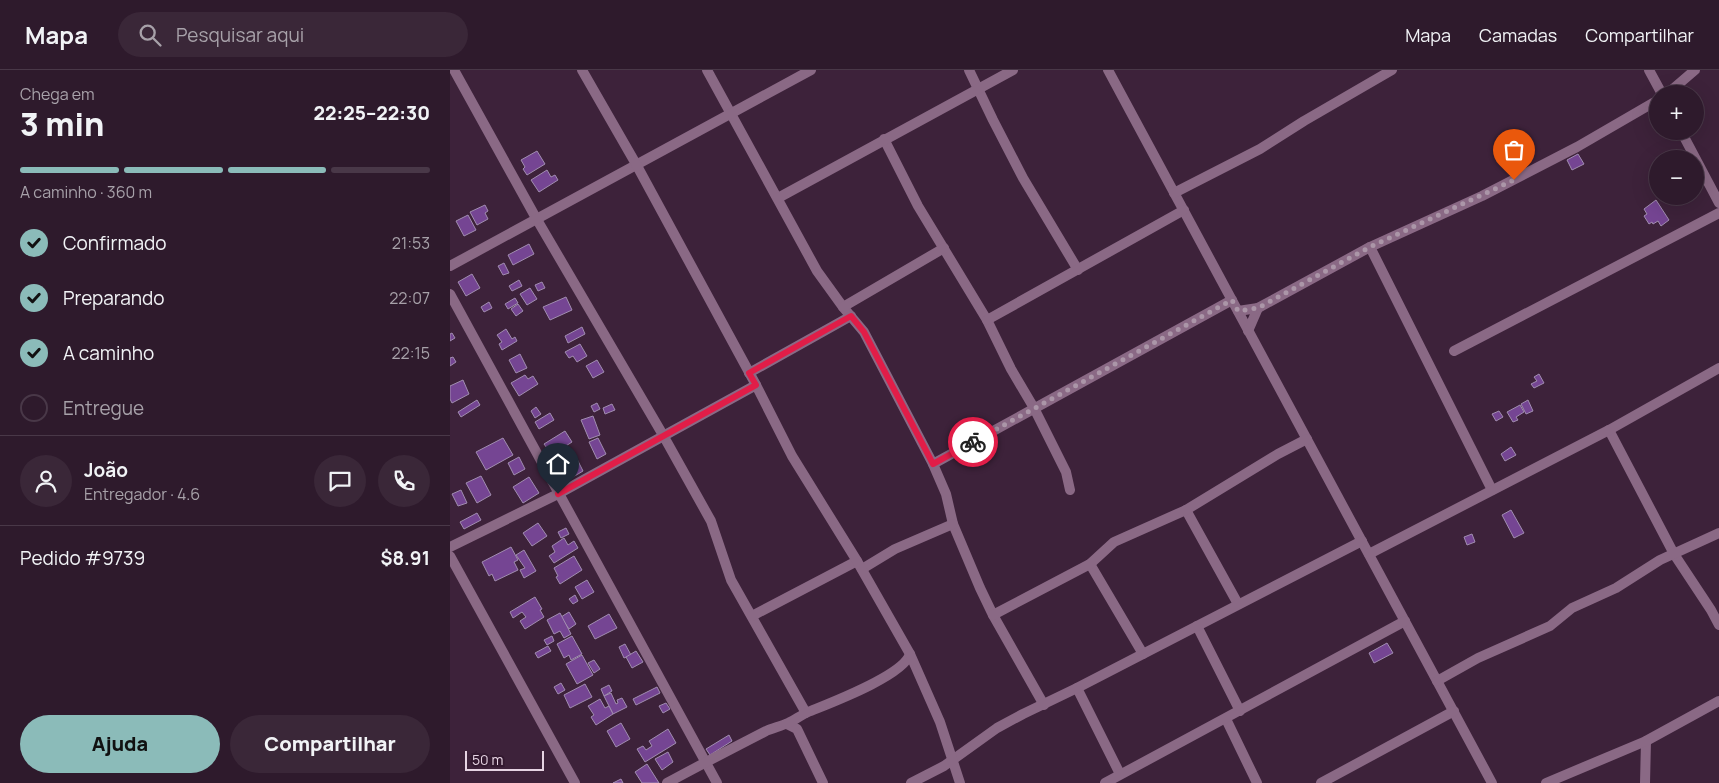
<!DOCTYPE html>
<html lang="pt">
<head>
<meta charset="utf-8">
<style>
  :root { --surface:#2e1a2c; --page:#3a2738; --text:#f1f3f6; --muted:#a7a1a9; --line:#493848; --accent:#8bbbb9 }
  body { margin:0; font-family:Manrope,sans-serif; background:var(--page); color:var(--text); height:100vh; display:flex; flex-direction:column; font-size:19px; white-space:nowrap }
  * { box-sizing:border-box; margin:0 }
  p { font-size:16px; color:var(--muted) }
  .icon { flex:none; width:28px; height:28px; fill:none; stroke:currentColor; stroke-width:2; stroke-linecap:round; stroke-linejoin:round }
  .map { position:relative; flex:1; overflow:hidden }
  .details { display:flex; flex-direction:column; background:var(--surface); width:450px }
  .details>* { flex:none }
  .tools { position:absolute; left:1199px; top:15px; display:grid; gap:10px }
  .tools a { display:grid; place-items:center; width:55px; height:55px; border-radius:50%; background:var(--surface); box-shadow:0 5px 20px #0002,0 0 0 1px var(--line); font-size:25px }
  .scale { position:absolute; left:15px; bottom:12px; width:79px; box-sizing:border-box; padding-left:5px; border:2px solid #e6d4e3; border-top:0; font-size:14px; line-height:18px; white-space:nowrap; color:#e6d4e3; -webkit-text-stroke:4px #331930; paint-order:stroke }
  .pin { position:absolute; display:grid; place-items:center; width:42px; height:42px; color:#fff; margin:-51px -21px; border-radius:50% 50% 50% 0; rotate:-45deg; box-shadow:0 0 5px #0007 }
  .pin .icon { rotate:45deg }
  .courier { position:absolute; display:grid; place-items:center; width:50px; height:50px; margin:-25px; border:4px solid #e11d48; border-radius:50%; background:#fff; color:#222; box-shadow:0 1px 6px #0007 }
  .overview em { font-style:normal; font-weight:800 }
  .overview div { display:flex; flex-direction:column-reverse }
  .overview { display:flex; align-items:center; justify-content:space-between; height:85px; padding:0 20px }
  h1 { font-size:32px; font-weight:800; line-height:38px }
  .bar { display:grid; grid-template-columns:repeat(4,1fr); gap:8px 5px; align-content:center; height:60px; padding:0 20px }
  .bar i { height:6px; border-radius:4px; background:var(--line) }
  .bar .active { background:var(--accent) }
  .bar p { grid-column:span 4 }
  .line { display:flex; align-items:center; gap:12px; padding:0 20px; border-top:1px solid var(--line) }
  .line div { flex:1 }
  .round { display:grid; place-items:center; flex:none; width:52px; height:52px; border-radius:26px; background:var(--page) }
  ol { padding:0 20px; list-style:none }
  li { display:flex; align-items:center; gap:15px; height:55px }
  li p { margin-inline-start:auto }
  li .icon { padding:5px; border-radius:50%; background:var(--accent); color:#111; stroke-width:4 }
  li:last-child { color:var(--muted) }
  li i { width:28px; height:28px; border:2px solid var(--line); border-radius:50% }
  .cta { display:flex; gap:10px; margin-top:auto; padding:10px 20px }
  .cta a { flex:1; height:58px; border-radius:30px; background:var(--accent); color:#111; font-size:20px; font-weight:800; line-height:58px; text-align:center }
  .cta a+a { background:var(--page); color:var(--text) }
  header { display:flex; align-items:center; gap:30px; box-sizing:border-box; height:70px; padding:0 25px; background:var(--surface); border-bottom:1px solid var(--line) }
  header strong { font-size:24px }
  nav { display:flex; gap:28px; margin-inline-start:auto; font-size:18px }
  .search { width:350px; height:45px; background:var(--page); display:flex; align-items:center; gap:12px; box-sizing:border-box; padding:0 18px; border-radius:28px; color:var(--muted); font-size:19px }
  main { display:flex; flex:1; min-height:0 }
  .map>svg:first-child { display:block }
  .building { fill:#754593; stroke:#a18db0 }
  .lines { fill:none; stroke-linecap:round; stroke-linejoin:round }
  .minor { stroke:#8a6985; stroke-width:10 }
  .tertiary { stroke:#8a6985; stroke-width:10 }
  .done { stroke:#ab96a8; stroke-width:5; stroke-dasharray:0 9 }
  .route { stroke:#e11d48; stroke-width:6 }
</style>
</head>
<body>
<header>
<strong>Mapa</strong>
<div class="search"><svg class="icon" aria-label="search" viewBox="0 0 24 24"><circle cx="10" cy="10" r="6"/><path d="M15 15l6 6"/></svg>Pesquisar aqui</div>
<nav><a>Mapa</a><a>Camadas</a><a>Compartilhar</a></nav>
</header>
<main>
<section class="details">
<div class="overview"><div><h1>3 min</h1><p>Chega em</p></div><em>22:25–22:30</em></div>
<div class="bar"><i class="active"></i><i class="active"></i><i class="active"></i><i></i><p>A caminho · 360 m</p></div>
<ol>
<li><svg class="icon" aria-label="check" viewBox="0 0 24 24"><path d="M5 12l5 5 9-10"/></svg>Confirmado<p>21:53</p></li>
<li><svg class="icon" aria-label="check" viewBox="0 0 24 24"><path d="M5 12l5 5 9-10"/></svg>Preparando<p>22:07</p></li>
<li><svg class="icon" aria-label="check" viewBox="0 0 24 24"><path d="M5 12l5 5 9-10"/></svg>A caminho<p>22:15</p></li>
<li><i></i>Entregue</li>
</ol>
<div class="line" style="height:90px"><a class="round"><svg class="icon" aria-label="person" viewBox="0 0 24 24"><circle cx="12" cy="8" r="4"/><path d="M4 21q1-7 8-7t8 7"/></svg></a><div><b>João</b><p>Entregador · 4.6</p></div><a class="round"><svg class="icon" aria-label="chat" viewBox="0 0 24 24"><path d="M4 5h16v11H9l-5 4z"/></svg></a><a class="round"><svg class="icon" aria-label="phone" viewBox="0 0 24 24"><path d="M5 4h4l2 5-3 2q2 4 5 5l2-3 5 2v4C11 20 4 13 5 4z"/></svg></a></div>
<div class="line" style="height:65px"><div>Pedido #9739</div><b>$8.91</b></div>
<div class="cta"><a>Ajuda</a><a>Compartilhar</a></div>
</section>
<div class="map">
<svg width="1269" height="713" viewBox="0 0 1269 713">
  <rect width="100%" height="100%" fill="#3d223a"/>
  <g class="building">
    <path d="M87 81 95 94 77 105 73 99 75 97 71 90Z"/>
    <path d="M1128 84 1134 94 1122 100 1117 90Z"/>
    <path d="M97 100 101 107 105 105 108 110 89 122 81 110Z"/>
    <path d="M1206 130 1219 150 1211 156 1208 151 1203 154 1202 152 1199 154 1194 146 1197 144 1194 139Z"/>
    <path d="M35 135 38 141 35 143 38 149 27 155 20 142Z"/>
    <path d="M18 145 26 160 14 166 6 151Z"/>
    <path d="M79 174 84 184 63 195 58 185Z"/>
    <path d="M54 193 59 203 53 205 48 196Z"/>
    <path d="M22 204 30 218 16 226 8 212Z"/>
    <path d="M69 210 72 216 62 221 59 216Z"/>
    <path d="M92 212 95 218 88 221 85 215Z"/>
    <path d="M80 218 87 229 77 235 70 224Z"/>
    <path d="M116 227 122 240 100 250 93 237Z"/>
    <path d="M65 228 68 233 58 239 55 234Z"/>
    <path d="M39 232 42 238 34 242 31 237Z"/>
    <path d="M68 234 73 241 66 246 61 239Z"/>
    <path d="M132 257 135 264 118 273 115 266Z"/>
    <path d="M56 259 62 269 65 267 67 271 52 280 49 274 52 272 47 265Z"/>
    <path d="M2 263 5 268 0 271V264Z"/>
    <path d="M130 274 137 286 127 292 123 286 119 288 115 282Z"/>
    <path d="M70 284 77 298 66 303 59 290Z"/>
    <path d="M3 287 6 292 0 296V288Z"/>
    <path d="M147 290 154 302 143 308 136 296Z"/>
    <path d="M1089 304 1094 313 1084 318 1081 314 1087 311 1084 307Z"/>
    <path d="M75 305 78 309 83 306 88 314 69 326 61 313Z"/>
    <path d="M13 310 19 324 2 333 0 329V316Z"/>
    <path d="M27 330 30 335 11 347 8 342Z"/>
    <path d="M1078 330 1083 341 1076 344 1071 334Z"/>
    <path d="M147 333 150 339 144 342 141 336Z"/>
    <path d="M162 334 165 340 155 344 153 338Z"/>
    <path d="M1070 335 1074 342 1066 347 1068 350 1063 352 1057 342Z"/>
    <path d="M86 337 91 344 85 348 81 341Z"/>
    <path d="M1049 341 1053 347 1046 351 1042 344Z"/>
    <path d="M100 343 104 350 89 359 85 352Z"/>
    <path d="M143 346 150 365 139 369 131 350Z"/>
    <path d="M115 361 122 372 102 385 94 374Z"/>
    <path d="M53 368 63 385 36 400 26 382Z"/>
    <path d="M148 368 156 384 147 389 139 372Z"/>
    <path d="M1061 377 1066 385 1055 391 1051 384Z"/>
    <path d="M69 387 75 399 64 405 58 393Z"/>
    <path d="M126 387 133 401 118 410 110 396Z"/>
    <path d="M31 406 41 425 27 433 16 413Z"/>
    <path d="M79 407 89 423 73 433 63 417Z"/>
    <path d="M11 420 17 433 8 436 2 424Z"/>
    <path d="M1061 440 1074 463 1064 468 1052 445Z"/>
    <path d="M27 443 31 450 14 459 10 452Z"/>
    <path d="M88 453 97 466 82 476 73 463Z"/>
    <path d="M116 458 119 464 111 468 108 462Z"/>
    <path d="M1022 464 1025 472 1017 475 1014 467Z"/>
    <path d="M114 468 118 475 124 471 128 478 104 493 99 486 105 482 102 476Z"/>
    <path d="M61 477 68 490 64 492 68 500 45 511 42 504 39 506 32 492Z"/>
    <path d="M74 480 86 501 74 508 70 500 75 498 66 485Z"/>
    <path d="M124 486 132 500 110 514 106 507 108 506 104 498Z"/>
    <path d="M137 510 144 522 132 529 125 517Z"/>
    <path d="M125 525 128 531 123 534 119 529Z"/>
    <path d="M85 527 92 539 90 540 94 547 75 559 70 551 76 547 72 542 63 548 60 542Z"/>
    <path d="M119 542 126 554 119 559 111 547Z"/>
    <path d="M110 543 121 564 114 568 110 561 104 564 97 550Z"/>
    <path d="M159 544 167 558 145 569 138 556Z"/>
    <path d="M102 566 104 571 97 575 94 570Z"/>
    <path d="M122 566 132 584 121 590 119 585 114 588 107 574Z"/>
    <path d="M937 573 943 583 924 593 919 583Z"/>
    <path d="M175 574 181 585 174 588 169 577Z"/>
    <path d="M98 576 101 581 88 588 85 583Z"/>
    <path d="M186 581 193 592 182 598 176 587Z"/>
    <path d="M132 585 143 605 127 614 116 594Z"/>
    <path d="M144 590 150 599 144 603 138 593Z"/>
    <path d="M111 613 115 620 108 624 104 617Z"/>
    <path d="M135 614 142 627 120 638 114 625Z"/>
    <path d="M159 615 162 621 154 626 151 619Z"/>
    <path d="M207 617 210 623 186 635 183 629Z"/>
    <path d="M161 623 166 634 168 633 167 630 172 628 177 637 163 644 154 626Z"/>
    <path d="M150 629 155 638 159 636 163 644 146 655 141 647 144 645 138 636Z"/>
    <path d="M216 633 220 639 213 643 209 636Z"/>
    <path d="M171 653 180 669 166 677 157 661Z"/>
    <path d="M218 659 226 673 195 692 187 679 193 676 196 680 202 676 199 671Z"/>
    <path d="M279 665 282 671 260 685 256 679Z"/>
    <path d="M218 682 223 692 212 700 205 689Z"/>
    <path d="M197 694 209 713H192L185 702Z"/>
    <path d="M171 709 173 713H163Z"/>
  </g>
  <g class="lines">
    <g class="minor">
      <path d="M4 0 86 148 213 365 261 451 281 510 356 643"/>
      <path d="M257 0 367 201 393 237 414 262 483 394 782 230"/>
      <path d="M519 0 543 50 573 108 628 200"/>
      <path d="M658 0 1042 713"/>
      <path d="M1199 0 1212 24"/>
      <path d="M1217 24 1245 0"/>
      <path d="M1231 61 1269 133"/>
      <path d="M434 69 468 136 537 250 561 299 584 338 616 402 620 420"/>
      <path d="M724 123 810 79 854 51 942 0"/>
      <path d="M328 128 563 0"/>
      <path d="M920 177 1042 420"/>
      <path d="M0 196 361 0"/>
      <path d="M0 224 267 713"/>
      <path d="M393 237 494 178"/>
      <path d="M788 241 808 238 920 177 1032 126 1127 77 1208 30"/>
      <path d="M537 250 734 140"/>
      <path d="M798 261 808 238"/>
      <path d="M1004 281 1269 143"/>
      <path d="M299 303 401 246"/>
      <path d="M1159 360 1224 484 1261 540 1269 555"/>
      <path d="M483 394 496 424 503 454 530 518 543 545 594 635"/>
      <path d="M736 440 788 534"/>
      <path d="M0 477 108 424 306 315"/>
      <path d="M919 484 1159 360 1269 298"/>
      <path d="M0 486 125 713"/>
      <path d="M640 494 693 584"/>
      <path d="M412 499 445 479 503 454"/>
      <path d="M543 545 640 494 664 472 736 440 828 384 857 369"/>
      <path d="M302 546 407 491"/>
      <path d="M747 556 790 641"/>
      <path d="M987 611 1028 588 1100 556 1122 538 1166 518 1210 490 1269 463"/>
      <path d="M627 618 670 704"/>
      <path d="M776 649 807 713"/>
      <path d="M337 654 347 659 373 713"/>
      <path d="M217 713C250 695 283 678 316 661 323 658 331 656 338 653 345 650 351 645 358 642 380 633 453 606 460 584"/>
      <path d="M461 713 494 696 547 658 573 644 627 618 912 471"/>
      <path d="M655 713 955 551"/>
      <path d="M871 713 1004 641"/>
      <path d="M1195 713 1196 671"/>
    </g>
    <g class="tertiary">
      <path d="M132 0 186 94 306 315 342 386 407 491 460 584 490 652 510 713"/>
      <path d="M1096 713 1196 671 1269 631"/>
    </g>
  </g>
  <g class="lines">
    <path class="done" d="M523 372 782 230 788 241 808 238 920 177 1064 110"/>
    <path class="route" d="M108 424 306 315 299 303 401 246 414 262 483 394 523 372"/>
  </g>
</svg>
<div class="tools">
<a>+</a>
<a>−</a>
</div>
<div class="scale">50 m</div>
<div class="pin" style="left:1064px;top:110px;background:#ea580c"><svg class="icon" aria-label="bag" viewBox="0 0 24 24"><path d="M5 8h14l-1 12H6zM9 8a3 3 0 0 1 6 0"/></svg></div>
<div class="pin" style="left:108px;top:424px;background:#1f2937"><svg class="icon" aria-label="home" viewBox="0 0 24 24"><path d="M3 11l9-7 9 7M6 9v11h12V9"/></svg></div>
<div class="courier" style="left:523px;top:372px"><svg class="icon" aria-label="bike" viewBox="0 0 24 24"><circle cx="6" cy="16" r="4"/><circle cx="18" cy="16" r="4"/><path d="M6 16l4-8h5l3 8M10 8l3 8H6M13 5h3"/></svg></div>
</div>
</main>
</body>
</html>
